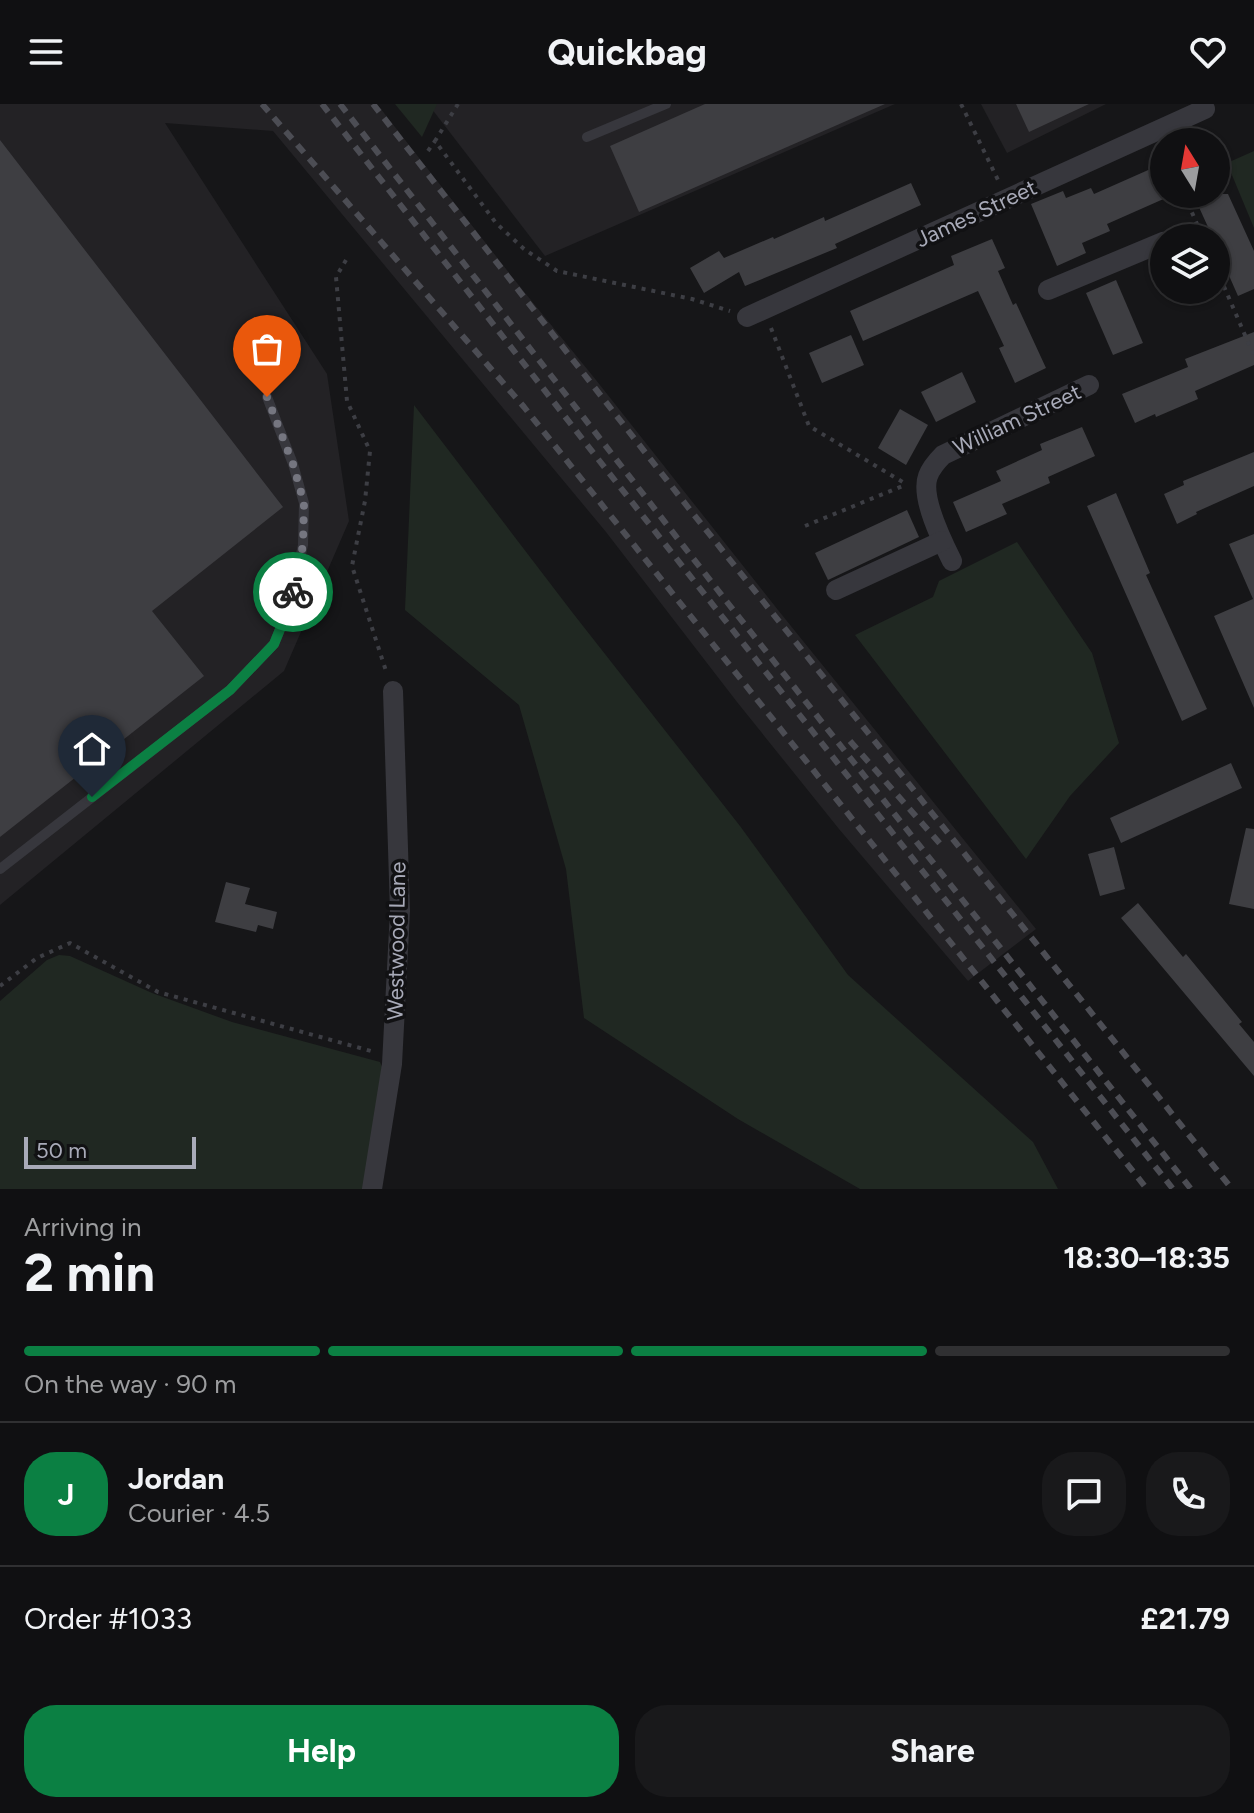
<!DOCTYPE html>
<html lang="en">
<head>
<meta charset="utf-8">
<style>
  :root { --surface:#101012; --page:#19191b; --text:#f1f3f6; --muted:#9c9d9f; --line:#303032; --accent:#0b8043 }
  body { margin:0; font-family:Figtree,sans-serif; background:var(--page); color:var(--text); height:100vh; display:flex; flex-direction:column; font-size:30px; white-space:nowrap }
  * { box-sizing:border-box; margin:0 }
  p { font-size:26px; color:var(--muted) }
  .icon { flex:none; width:44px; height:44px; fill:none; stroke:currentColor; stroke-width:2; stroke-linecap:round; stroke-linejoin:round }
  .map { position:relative; height:1085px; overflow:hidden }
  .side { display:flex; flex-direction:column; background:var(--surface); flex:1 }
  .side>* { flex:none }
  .needle { width:52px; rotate:349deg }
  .tools { position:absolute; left:1150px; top:24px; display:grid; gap:16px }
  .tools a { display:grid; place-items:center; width:80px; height:80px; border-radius:50%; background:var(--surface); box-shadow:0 2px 6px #0004,0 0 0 2px var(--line); font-size:40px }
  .scale { position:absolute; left:24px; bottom:20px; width:172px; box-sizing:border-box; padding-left:8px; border:4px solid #a8aab8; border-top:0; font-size:22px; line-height:28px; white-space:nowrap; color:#a8aab8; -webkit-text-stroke:6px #111113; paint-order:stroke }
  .pin { position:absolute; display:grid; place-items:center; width:68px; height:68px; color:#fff; margin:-82px -34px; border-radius:50% 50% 50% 0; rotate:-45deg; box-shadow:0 0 8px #0007 }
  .pin .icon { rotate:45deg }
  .courier { position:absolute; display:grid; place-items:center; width:80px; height:80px; margin:-40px; border:6px solid #0b8043; border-radius:50%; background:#fff; color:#222; box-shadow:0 2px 10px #0007 }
  .headline em { font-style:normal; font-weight:700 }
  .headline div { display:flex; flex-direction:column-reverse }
  .headline { display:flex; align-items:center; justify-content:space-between; height:136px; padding:0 24px }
  h1 { font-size:52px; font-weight:700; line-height:60px }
  .bar { display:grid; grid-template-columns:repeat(4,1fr); gap:12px 8px; align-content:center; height:96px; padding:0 24px }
  .bar i { height:10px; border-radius:6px; background:var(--line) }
  .bar .on { background:var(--accent) }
  .bar p { grid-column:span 4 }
  .line { display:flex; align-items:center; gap:20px; padding:0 24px; border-top:2px solid var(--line) }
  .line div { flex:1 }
  .round { display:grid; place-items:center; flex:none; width:84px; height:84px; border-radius:32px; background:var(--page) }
  .cta { display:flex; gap:16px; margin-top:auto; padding:16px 24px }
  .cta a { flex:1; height:92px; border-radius:32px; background:var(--accent); color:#fff; font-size:32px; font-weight:700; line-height:92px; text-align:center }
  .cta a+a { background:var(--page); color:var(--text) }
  header { display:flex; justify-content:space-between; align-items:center; height:104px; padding:0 24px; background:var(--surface); font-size:36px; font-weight:700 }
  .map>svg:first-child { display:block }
  .built { fill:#232225 }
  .green { fill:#202822 }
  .building { fill:#3e3e42 }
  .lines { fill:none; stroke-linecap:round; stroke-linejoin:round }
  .path { stroke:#3d3e44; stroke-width:4; stroke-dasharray:4 6; stroke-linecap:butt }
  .service { stroke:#37373d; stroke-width:10 }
  .minor { stroke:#37373d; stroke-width:20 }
  .rail { stroke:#4c4d54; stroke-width:6; stroke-dasharray:10 8; stroke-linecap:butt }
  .done { stroke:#757680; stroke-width:8; stroke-dasharray:0 14.4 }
  .route { stroke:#0b8043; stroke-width:10 }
  .labels { text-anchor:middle; stroke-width:7; stroke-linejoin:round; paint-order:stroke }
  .street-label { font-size:22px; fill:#a8aab8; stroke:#111113 }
</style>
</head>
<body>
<header><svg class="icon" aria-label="menu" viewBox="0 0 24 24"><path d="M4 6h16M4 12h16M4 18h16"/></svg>Quickbag<svg class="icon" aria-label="heart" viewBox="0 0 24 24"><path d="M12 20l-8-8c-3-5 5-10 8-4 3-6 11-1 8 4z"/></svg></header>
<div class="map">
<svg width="1254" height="1085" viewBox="0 0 1254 1085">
  <rect width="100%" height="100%" fill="#161618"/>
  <g class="built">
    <path d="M0 0H377L517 179 596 276 778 506 1036 825 968 877 839 725 737 598 606 428 273 27 165 19 327 270 349 417 284 567 0 801Z"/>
    <path d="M428 0H895L545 152Z"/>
    <path d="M981 0H1106L1007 49Z"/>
  </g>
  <g class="green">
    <path d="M395 0H437L422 33Z"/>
    <path d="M1254 47V124L1227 59Z"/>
    <path d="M414 301 572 508 740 722 848 871 1033 1038 1058 1085H860L738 1015 584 914 566 765 519 601 405 506Z"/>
    <path d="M1017 438 1092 549 1119 639 1070 692 1026 755 855 531 933 493 939 477Z"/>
    <path d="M59 851 70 852 152 889 232 918 380 958 382 963 366 1085H0V897L47 856Z"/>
  </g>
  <g class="building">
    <path d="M705 0H885L639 108 610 42Z"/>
    <path d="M1016 0H1089L1029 28Z"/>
    <path d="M0 36 283 403 152 507 204 572 0 733Z"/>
    <path d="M1155 63 1164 84V90H1167L1168 93 1107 120 1110 127 1082 139 1086 149 1057 162 1031 100 1063 87 1066 94 1091 84 1094 90Z"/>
    <path d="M911 79 921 101 835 140 837 144 745 182 739 168 704 189 690 164 719 147 724 154 773 133 774 135 824 113 825 117Z"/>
    <path d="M1193 90H1228L1254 147V185L1238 192 1216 142V134H1213Z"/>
    <path d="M992 135 1005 164 998 167 1013 201 1016 199 1046 264 1015 279 999 244 1004 242 978 187 863 237 850 207 954 161 951 152Z"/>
    <path d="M1116 176 1143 239 1113 251 1086 189Z"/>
    <path d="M1254 228V261L1195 287 1198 295 1156 313 1155 310 1135 319 1122 290 1188 263 1185 255Z"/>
    <path d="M851 231 864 261 822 279 809 249Z"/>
    <path d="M962 268 976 298 936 318 921 288Z"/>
    <path d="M900 305 928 321 906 361 878 344Z"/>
    <path d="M1082 323 1095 352 1048 373 1050 379 1002 400 1007 410 966 428 953 398 1001 377 996 367 1042 346 1040 340Z"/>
    <path d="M1254 348V382L1196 408 1197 410 1177 420 1164 390 1184 381 1183 377Z"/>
    <path d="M1116 389 1150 469 1146 471 1207 605 1182 617 1087 402Z"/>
    <path d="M907 406 919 433 828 476 815 449Z"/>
    <path d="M1254 430V604L1214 512 1253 495 1229 440Z"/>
    <path d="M1231 659 1242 684 1121 739 1110 714Z"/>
    <path d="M1246 724 1254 725V805L1229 800Z"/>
    <path d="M1114 743 1125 785 1100 792 1088 750Z"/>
    <path d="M226 778 250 784 245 800 277 808 273 825 258 821 256 828 215 818Z"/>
    <path d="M1138 799 1183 853 1186 850 1242 918 1239 920 1254 938V972L1121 814Z"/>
  </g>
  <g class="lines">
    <g class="path">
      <path d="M458 0 435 37 496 119 524 145 557 167 692 195 730 207"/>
      <path d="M961 0 999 78"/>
      <path d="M428 47 435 37"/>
      <path d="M1184 90 1203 134"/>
      <path d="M346 156 336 173 347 297 370 347 365 397 352 462 386 567"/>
      <path d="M1216 164 1254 252"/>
      <path d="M771 224 809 322 906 380"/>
      <path d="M805 422 905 381"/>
      <path d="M0 882 37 854 70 839 158 888 371 947"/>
    </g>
    <g class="service">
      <path d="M587 33 666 0"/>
      <path d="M0 765 230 586 274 540 290 501 303 441 304 399 293 360 267 293"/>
    </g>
    <g class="minor">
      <path d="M1048 186 1163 138 1164 139"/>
      <path d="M747 213 1205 5"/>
      <path d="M952 457C942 437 920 393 928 372 931 364 937 357 943 351L1089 281"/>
      <path d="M836 486 942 437"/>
      <path d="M372 1085 392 960 400 807 393 587"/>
    </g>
    <g class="rail">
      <path d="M262 0 524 303 1147 1085"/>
      <path d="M322 0 598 355 1173 1085"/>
      <path d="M340 0 727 498 1191 1085"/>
      <path d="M373 0 687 402 1232 1085"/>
      <path d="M850 637 942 742"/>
    </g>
  </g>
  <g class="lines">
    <path class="done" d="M267 293 293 360 304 399 303 441 293 488"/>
    <path class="route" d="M92 693 230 586 274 540 290 501 293 488"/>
  </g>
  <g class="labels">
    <g class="street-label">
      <text transform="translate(976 109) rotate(-25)" y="8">James Street</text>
      <text transform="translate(1017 315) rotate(-25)" y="8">William Street</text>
      <text transform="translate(396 837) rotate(-89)" y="8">Westwood Lane</text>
    </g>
  </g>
</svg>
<div class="tools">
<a><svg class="needle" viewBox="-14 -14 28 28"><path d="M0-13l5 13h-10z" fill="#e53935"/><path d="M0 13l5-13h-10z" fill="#9c9d9f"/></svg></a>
<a><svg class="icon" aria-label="layers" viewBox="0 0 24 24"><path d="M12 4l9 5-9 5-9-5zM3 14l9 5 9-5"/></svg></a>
</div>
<div class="scale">50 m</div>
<div class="pin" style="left:267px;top:293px;background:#ea580c"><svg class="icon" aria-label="bag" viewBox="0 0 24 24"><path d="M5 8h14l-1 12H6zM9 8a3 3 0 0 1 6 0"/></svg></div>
<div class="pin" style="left:92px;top:693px;background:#1f2937"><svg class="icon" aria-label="home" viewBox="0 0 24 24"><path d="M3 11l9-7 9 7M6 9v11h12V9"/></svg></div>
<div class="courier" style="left:293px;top:488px"><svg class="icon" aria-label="bike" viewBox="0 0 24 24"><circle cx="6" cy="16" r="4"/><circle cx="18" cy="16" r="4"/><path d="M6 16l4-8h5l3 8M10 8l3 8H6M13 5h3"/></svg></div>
</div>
<section class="side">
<div class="headline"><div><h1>2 min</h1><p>Arriving in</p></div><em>18:30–18:35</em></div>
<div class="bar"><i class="on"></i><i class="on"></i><i class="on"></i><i></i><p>On the way · 90 m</p></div>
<div class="line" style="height:144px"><b class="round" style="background:var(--accent);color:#fff">J</b><div><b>Jordan</b><p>Courier · 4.5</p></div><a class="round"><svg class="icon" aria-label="chat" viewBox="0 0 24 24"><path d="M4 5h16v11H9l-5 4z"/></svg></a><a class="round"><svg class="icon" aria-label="phone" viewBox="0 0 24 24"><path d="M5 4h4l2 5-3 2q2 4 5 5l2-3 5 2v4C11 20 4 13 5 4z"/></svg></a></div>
<div class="line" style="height:104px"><div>Order #1033</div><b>£21.79</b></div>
<div class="cta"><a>Help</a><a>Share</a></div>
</section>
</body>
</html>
